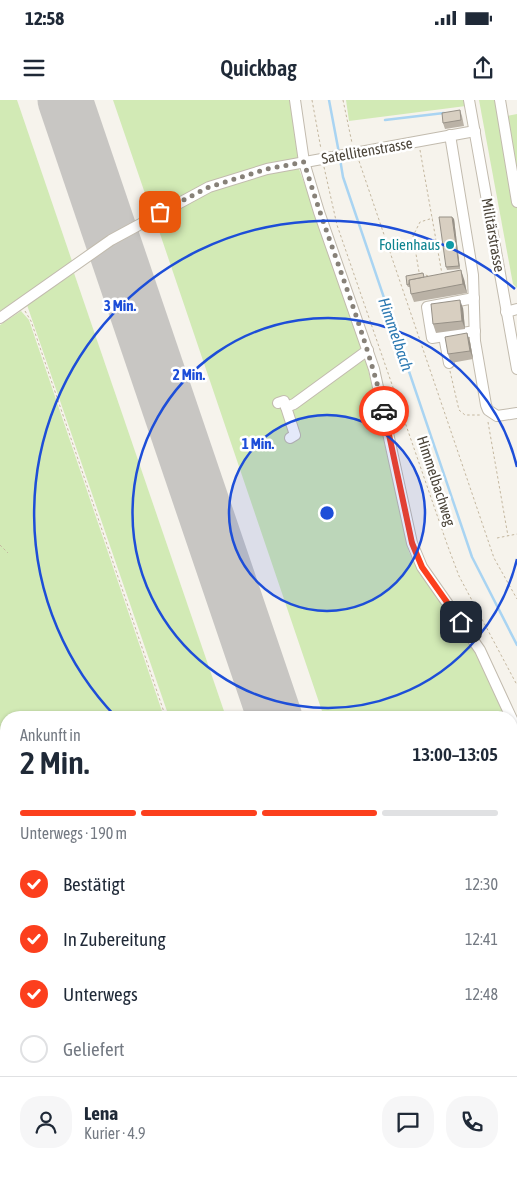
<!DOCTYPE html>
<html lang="de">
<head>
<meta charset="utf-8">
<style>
  :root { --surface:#fff; --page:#f6f6f7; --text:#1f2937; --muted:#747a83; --line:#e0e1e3; --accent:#fc3f1d }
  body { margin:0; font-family:"Asap Condensed",sans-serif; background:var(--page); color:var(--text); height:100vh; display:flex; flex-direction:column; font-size:19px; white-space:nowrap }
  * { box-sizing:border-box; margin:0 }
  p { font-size:16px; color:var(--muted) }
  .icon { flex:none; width:28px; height:28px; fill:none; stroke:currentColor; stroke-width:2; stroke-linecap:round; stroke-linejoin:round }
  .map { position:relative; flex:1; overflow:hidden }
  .sheet { position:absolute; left:0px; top:611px; width:518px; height:466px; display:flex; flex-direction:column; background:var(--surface); border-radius:20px 20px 0 0; box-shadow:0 1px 4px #0004 }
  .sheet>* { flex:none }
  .pin { position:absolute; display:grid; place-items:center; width:42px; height:42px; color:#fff; margin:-21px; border-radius:10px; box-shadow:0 2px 8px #0006 }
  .courier { position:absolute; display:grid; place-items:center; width:50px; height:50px; margin:-25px; border:4px solid #fc3f1d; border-radius:50%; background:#fff; color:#222; box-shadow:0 1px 6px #0007 }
  .headline em { font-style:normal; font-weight:600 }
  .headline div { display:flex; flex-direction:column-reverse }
  .headline { display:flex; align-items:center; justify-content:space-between; height:85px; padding:0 20px }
  h1 { font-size:32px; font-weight:600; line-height:38px }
  .bar { display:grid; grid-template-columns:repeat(4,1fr); gap:8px 5px; align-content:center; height:60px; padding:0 20px }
  .bar i { height:6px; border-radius:4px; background:var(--line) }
  .bar .active { background:var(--accent) }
  .bar p { grid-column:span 4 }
  .line { display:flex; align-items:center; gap:12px; padding:0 20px; border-top:1px solid var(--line) }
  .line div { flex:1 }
  .round { display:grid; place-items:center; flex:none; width:52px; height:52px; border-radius:20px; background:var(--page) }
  ol { padding:0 20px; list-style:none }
  li { display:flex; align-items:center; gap:15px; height:55px }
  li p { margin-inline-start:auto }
  li .icon { padding:5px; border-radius:50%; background:var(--accent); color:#fff; stroke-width:4 }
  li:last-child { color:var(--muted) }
  li i { width:28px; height:28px; border:2px solid var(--line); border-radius:50% }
  .status { display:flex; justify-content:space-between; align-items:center; height:35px; padding:0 25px; background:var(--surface); direction:ltr }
  .status svg { height:14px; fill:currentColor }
  header { display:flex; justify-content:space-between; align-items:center; height:65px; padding:0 20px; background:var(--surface); font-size:22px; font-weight:600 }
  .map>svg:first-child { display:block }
  .green { fill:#d2eab5 }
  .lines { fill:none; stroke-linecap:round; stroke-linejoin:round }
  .stream { stroke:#a9d4f2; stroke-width:2.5 }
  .taxiway { stroke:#c8c6c3; stroke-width:22 }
  .runway { stroke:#c8c6c3; stroke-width:55 }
  .minor-casing { stroke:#c2bbae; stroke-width:12 }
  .path { stroke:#c4b79f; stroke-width:1; stroke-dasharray:2.5 2.5; stroke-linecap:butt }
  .minor { stroke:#fff; stroke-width:10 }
  .wall { fill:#bab2a6 }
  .shaded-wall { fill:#979187 }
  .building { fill:#d8cfc1; stroke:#979187 }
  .done { stroke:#878178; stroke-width:5; stroke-dasharray:0 9 }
  .route { stroke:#fc3f1d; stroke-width:6 }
  .ring { fill:none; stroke:#1d4ed8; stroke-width:2.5 }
  .culture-dot { fill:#0f9aa8; stroke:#fff; stroke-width:2 }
  .labels { text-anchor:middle; stroke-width:5; stroke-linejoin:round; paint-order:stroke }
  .street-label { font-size:15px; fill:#4b4439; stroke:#fff }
  .culture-label { font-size:15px; fill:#0d838f; stroke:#fff; text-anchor:end }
  .water-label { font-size:16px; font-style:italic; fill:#2e7ab2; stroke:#fff }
  .centre { fill:#1d4ed8; stroke:#fff; stroke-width:2.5 }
  .ring-label { font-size:15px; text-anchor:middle; font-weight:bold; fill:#1d4ed8; stroke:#fff; stroke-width:5; stroke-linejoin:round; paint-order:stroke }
</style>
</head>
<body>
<div class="status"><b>12:58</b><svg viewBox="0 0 49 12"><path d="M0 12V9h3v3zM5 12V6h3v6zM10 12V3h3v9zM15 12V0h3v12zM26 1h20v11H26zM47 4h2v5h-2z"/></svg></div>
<header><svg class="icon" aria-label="menu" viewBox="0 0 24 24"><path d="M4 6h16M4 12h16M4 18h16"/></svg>Quickbag<svg class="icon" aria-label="share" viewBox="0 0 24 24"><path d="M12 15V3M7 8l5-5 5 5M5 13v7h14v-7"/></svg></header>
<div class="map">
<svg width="517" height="1077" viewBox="0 0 517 1077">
  <rect width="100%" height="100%" fill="#f6f3ec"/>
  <g class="green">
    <path d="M0 0H17L73 164 0 211Z"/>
    <path d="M113 0H290L299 56 295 61 257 68 152 114Z"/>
    <path d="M346 0H465L466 6 349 21Z"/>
    <path d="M479 0H500L517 96V188L513 184Z"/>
    <path d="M517 14V70L507 16Z"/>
    <path d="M296 67 299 69 308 93 361 245V251L294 301 289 303 283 296 275 299 277 306 282 305 291 332 288 334 289 342 297 339 291 311 356 261 366 260 409 452 419 472 478 555 508 617H324L155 119C205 91 239 78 296 67Z"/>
    <path d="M74 173 226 617H169L27 205Z"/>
    <path d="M21 211 29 220 164 617 6 618V1071H318L320 1077H0V225Z"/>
    <path d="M511 625 517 637V1037L511 1047Z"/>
    <path d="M517 1054V1077H501L505 1071H511V1063Z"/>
    <path d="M322 1071H380L382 1077H324Z"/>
  </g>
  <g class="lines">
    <g class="stream">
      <path d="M329 0 339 53"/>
      <path d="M385 20 444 13"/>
      <path d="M340 59 343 77 472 457 517 545"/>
    </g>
    <path class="taxiway" d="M429 1071 430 1077"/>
    <g class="runway">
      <path d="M65 0 275 618"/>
      <path d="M430 1071 432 1077"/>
    </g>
    <defs>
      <g id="minor">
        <path d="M295 0 304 62 319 112 374 269 412 443 422 467 480 550 517 630"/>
        <path d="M469 0 517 269"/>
        <path d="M500 0 517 102"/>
        <path d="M450 35 473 175 475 241 486 305 488 310 497 316 517 313"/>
        <path d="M474 198 427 207 432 238 475 231"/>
        <path d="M506 212 517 209"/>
        <path d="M0 218 111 140 209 87 267 69 475 31"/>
        <path d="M444 236 449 263"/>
        <path d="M278 303 284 301 286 307 294 304 368 250"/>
        <path d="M286 307 295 335 290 338"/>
        <path d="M511 1056 517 1046"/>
        <path d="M496 1077 501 1071"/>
      </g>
    </defs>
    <use href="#minor" class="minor-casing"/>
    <g class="path">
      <path d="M312 0 321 49"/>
      <path d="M343 0 352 43"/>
      <path d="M420 50 442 174"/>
      <path d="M359 61 494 458 517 499"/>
      <path d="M324 67 337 125 447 444 459 476 517 585"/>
      <path d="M428 176 419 172 413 136 420 122 433 118"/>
      <path d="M25 211 31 221 166 618"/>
      <path d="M450 271 459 310 465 315H480"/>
      <path d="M488 322 508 436"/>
      <path d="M497 438 517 434"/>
      <path d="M0 445 8 453"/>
      <path d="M320 1071 322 1077"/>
    </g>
    <use href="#minor" class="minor"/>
  </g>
  <g class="wall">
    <path d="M460 10 462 16 464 26 445 29 443 23Z"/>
    <path d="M452 117 454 119 460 169 447 170 446 167Z"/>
    <path d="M424 177 464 179 467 193 414 202 411 194 410 187H408L407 185Z"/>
    <path d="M463 208 465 229 436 233 433 224Z"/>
    <path d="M467 233 470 242 473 259 451 263 448 254Z"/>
  </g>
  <g class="shaded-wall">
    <path d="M452 117 454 119 460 169 459 166Z"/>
    <path d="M461 170 464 179 467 193 463 184Z"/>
    <path d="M460 200 463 208 465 229 462 221Z"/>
    <path d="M467 233 470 242 473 259 470 251Z"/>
  </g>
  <g class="building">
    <path d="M460 10 461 20 443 23 442 13Z"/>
    <path d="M439 117H452L459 166 446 167Z"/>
    <path d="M461 170 463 184 411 194 409 180Z"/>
    <path d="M423 173 424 177 409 180V184L407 185 406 176Z"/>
    <path d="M460 200 462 221 433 224 431 204Z"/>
    <path d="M467 233 470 251 448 254 445 237Z"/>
  </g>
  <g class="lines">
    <path class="done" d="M160 112 209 87 267 69 304 62C329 146 364 226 384 311"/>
    <path class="route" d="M384 311 412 443 422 467 461 522"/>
  </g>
  <circle cx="327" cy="413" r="98" fill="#1d4ed8" fill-opacity=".12"/>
  <g class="ring">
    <circle cx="327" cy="413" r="98"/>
    <path d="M517 459A195 195 0 1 1 517 367"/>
    <path d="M116 617A293 293 0 0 1 515 189"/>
  </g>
  <circle class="culture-dot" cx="450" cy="145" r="5"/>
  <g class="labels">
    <g class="street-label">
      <text transform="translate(367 51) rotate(-10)" y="5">Satellitenstrasse</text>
      <text transform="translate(493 135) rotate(80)" y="5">Militärstrasse</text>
      <text transform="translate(436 381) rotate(72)" y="5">Himmelbachweg</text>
    </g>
    <g class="culture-label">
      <text x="440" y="150">Folienhaus</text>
    </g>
    <g class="water-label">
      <text transform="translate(396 234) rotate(71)" y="6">Himmelbach</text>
    </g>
  </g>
  <circle cx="327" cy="413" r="8" class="centre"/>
  <g class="ring-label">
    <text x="120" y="211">3 Min.</text>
    <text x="189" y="280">2 Min.</text>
    <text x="258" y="349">1 Min.</text>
  </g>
</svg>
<div class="pin" style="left:160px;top:112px;background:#ea580c"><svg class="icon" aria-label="bag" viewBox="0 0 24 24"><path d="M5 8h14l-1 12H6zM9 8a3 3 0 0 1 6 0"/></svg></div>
<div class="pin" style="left:461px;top:522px;background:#1f2937"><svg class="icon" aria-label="home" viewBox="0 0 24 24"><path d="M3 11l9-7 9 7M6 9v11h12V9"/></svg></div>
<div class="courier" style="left:384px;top:311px"><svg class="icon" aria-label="car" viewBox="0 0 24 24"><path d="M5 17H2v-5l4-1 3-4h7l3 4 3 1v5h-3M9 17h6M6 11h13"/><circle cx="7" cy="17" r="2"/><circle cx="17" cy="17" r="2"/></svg></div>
<section class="sheet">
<div class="headline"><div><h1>2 Min.</h1><p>Ankunft in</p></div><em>13:00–13:05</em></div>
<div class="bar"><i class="active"></i><i class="active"></i><i class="active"></i><i></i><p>Unterwegs · 190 m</p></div>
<ol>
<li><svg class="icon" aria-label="check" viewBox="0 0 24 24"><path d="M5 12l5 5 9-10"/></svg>Bestätigt<p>12:30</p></li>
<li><svg class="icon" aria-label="check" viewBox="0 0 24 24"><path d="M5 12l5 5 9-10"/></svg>In Zubereitung<p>12:41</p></li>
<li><svg class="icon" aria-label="check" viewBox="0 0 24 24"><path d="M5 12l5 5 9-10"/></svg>Unterwegs<p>12:48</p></li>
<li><i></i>Geliefert</li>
</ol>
<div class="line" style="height:90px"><a class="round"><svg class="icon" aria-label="person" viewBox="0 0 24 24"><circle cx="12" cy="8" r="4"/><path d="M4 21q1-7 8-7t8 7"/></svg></a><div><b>Lena</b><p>Kurier · 4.9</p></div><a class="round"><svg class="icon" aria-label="chat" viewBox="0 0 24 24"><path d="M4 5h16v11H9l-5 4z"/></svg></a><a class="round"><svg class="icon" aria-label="phone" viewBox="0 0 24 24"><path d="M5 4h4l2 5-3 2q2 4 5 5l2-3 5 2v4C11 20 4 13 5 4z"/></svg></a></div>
</section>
</div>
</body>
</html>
